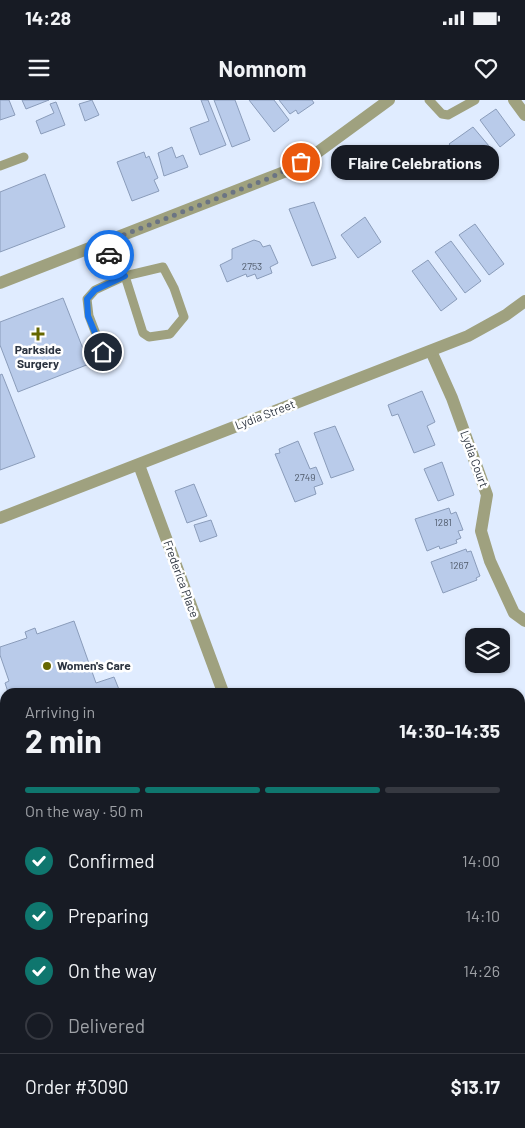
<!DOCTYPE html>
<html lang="en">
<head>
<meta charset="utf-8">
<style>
  :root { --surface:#171b24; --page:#242831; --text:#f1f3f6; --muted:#9ea1a6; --line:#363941; --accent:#0f766e }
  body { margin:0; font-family:Barlow,sans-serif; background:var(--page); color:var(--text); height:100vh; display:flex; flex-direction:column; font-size:19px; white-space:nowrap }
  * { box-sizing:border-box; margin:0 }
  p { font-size:16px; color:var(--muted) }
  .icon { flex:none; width:28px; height:28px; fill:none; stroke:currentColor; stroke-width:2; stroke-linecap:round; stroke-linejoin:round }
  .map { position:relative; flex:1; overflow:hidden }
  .details { position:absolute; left:0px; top:588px; width:525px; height:441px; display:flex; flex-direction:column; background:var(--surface); border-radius:15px 15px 0 0; box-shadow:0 1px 4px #0004 }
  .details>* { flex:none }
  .fabs { position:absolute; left:465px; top:528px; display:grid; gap:10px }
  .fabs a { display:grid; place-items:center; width:45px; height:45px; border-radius:10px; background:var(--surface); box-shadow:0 1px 4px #0004; font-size:25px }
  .pin { position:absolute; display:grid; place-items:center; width:42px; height:42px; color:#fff; margin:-21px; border:2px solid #fff; border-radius:50%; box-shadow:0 1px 5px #0007 }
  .courier { position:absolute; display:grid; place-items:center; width:50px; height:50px; margin:-25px; border:4px solid #1a73e8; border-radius:50%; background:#fff; color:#222; box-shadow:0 1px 6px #0007 }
  .bubble { position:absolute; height:35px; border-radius:15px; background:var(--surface); box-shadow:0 1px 4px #0004; font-size:16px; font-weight:700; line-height:35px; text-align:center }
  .head em { font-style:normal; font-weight:700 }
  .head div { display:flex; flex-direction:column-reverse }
  .head { display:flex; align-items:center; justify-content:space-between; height:85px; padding:0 25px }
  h1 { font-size:32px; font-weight:700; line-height:38px }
  .bar { display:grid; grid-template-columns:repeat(4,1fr); gap:8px 5px; align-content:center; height:60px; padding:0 25px }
  .bar i { height:6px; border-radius:4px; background:var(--line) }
  .bar .on { background:var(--accent) }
  .bar p { grid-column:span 4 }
  .line { display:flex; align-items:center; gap:12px; padding:0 25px; border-top:1px solid var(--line) }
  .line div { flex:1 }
  ol { padding:0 25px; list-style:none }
  li { display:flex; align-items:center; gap:15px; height:55px }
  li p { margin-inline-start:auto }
  li .icon { padding:5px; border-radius:50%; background:var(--accent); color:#fff; stroke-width:4 }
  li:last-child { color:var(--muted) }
  li i { width:28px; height:28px; border:2px solid var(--line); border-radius:50% }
  .status { display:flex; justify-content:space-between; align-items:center; height:35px; padding:0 25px; background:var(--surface); direction:ltr }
  .status svg { height:14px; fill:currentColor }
  header { display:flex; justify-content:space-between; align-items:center; height:65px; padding:0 25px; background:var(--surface); font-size:22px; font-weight:700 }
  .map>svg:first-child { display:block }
  .building { fill:#b9cbea; stroke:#8a9cba }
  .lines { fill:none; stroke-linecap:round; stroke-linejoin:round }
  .service { stroke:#9fa17f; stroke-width:9 }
  .minor { stroke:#9fa17f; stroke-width:12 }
  .tertiary { stroke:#9fa17f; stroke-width:12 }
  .secondary { stroke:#7b7d49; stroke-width:12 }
  .done { stroke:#6b7483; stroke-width:5; stroke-dasharray:0 9 }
  .route { stroke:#1a73e8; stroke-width:6 }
  .poi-dot { fill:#656600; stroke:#fff; stroke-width:2 }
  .labels { text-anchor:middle; stroke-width:5; stroke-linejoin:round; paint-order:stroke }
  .number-label { font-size:10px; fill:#4f5a6a }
  .poi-label { font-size:12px; font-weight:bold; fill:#2c3440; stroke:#fff }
  .street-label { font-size:12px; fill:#2c3440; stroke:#fff }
</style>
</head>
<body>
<div class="status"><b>14:28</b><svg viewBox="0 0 49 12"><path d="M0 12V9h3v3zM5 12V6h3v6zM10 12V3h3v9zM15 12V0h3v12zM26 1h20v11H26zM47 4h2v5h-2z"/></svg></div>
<header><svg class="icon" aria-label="menu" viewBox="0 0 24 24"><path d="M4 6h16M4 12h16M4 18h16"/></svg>Nomnom<svg class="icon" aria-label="heart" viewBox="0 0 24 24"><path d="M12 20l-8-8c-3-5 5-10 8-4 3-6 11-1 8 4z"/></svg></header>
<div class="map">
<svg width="525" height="1028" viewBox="0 0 525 1028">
  <rect width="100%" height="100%" fill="#e0ecff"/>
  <g class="building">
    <path d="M0 0H9L15 15 0 20Z"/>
    <path d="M22 0H49L26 9Z"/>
    <path d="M92 0 99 15 85 21 79 4Z"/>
    <path d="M201 0H208L226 45 200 55 190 28 209 21Z"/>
    <path d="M214 0H235L250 40 232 47Z"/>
    <path d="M249 0H274L289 20 274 32Z"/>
    <path d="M279 0H312L314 3 298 14 296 10 290 14Z"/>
    <path d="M56 2 65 25 41 34 36 21 54 13 50 4Z"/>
    <path d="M496 9 515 35 500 47 480 20Z"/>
    <path d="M473 27 489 46 465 63 449 44Z"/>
    <path d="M172 47 176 58 183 55 188 67 164 76 158 53Z"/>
    <path d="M144 52 146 58 149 56 158 78 154 80 159 91 132 101 117 62Z"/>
    <path d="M45 74 65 127 0 152V92Z"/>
    <path d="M314 102 336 158 312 166 289 109Z"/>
    <path d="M365 117 381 142 358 158 341 135Z"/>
    <path d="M475 124 504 164 489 175 459 135Z"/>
    <path d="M254 140 260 142 263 147 270 145 278 163 270 167 272 173 257 179 255 174 247 177 246 174 227 182 220 165 232 159V149Z"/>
    <path d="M451 141 481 181 465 193 435 152Z"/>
    <path d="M428 160 457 199 441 211 412 171Z"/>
    <path d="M63 198 89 264 18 292 0 245V222Z"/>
    <path d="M2 274 35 357 0 370V275Z"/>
    <path d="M422 291 435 322 427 326 435 345 414 353 398 314 392 316 388 305Z"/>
    <path d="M335 326 354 370 331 378 314 333Z"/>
    <path d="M298 341 310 369 316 367 323 384 314 387 316 394 295 402 275 354 280 353 279 349Z"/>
    <path d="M442 362 454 395 438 401 424 369Z"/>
    <path d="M194 384 207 416 187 423 175 391Z"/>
    <path d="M449 408 451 414 456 412 463 430 458 431 461 438 456 440 457 443 440 449 439 446 427 451 415 419Z"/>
    <path d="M211 420 217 436 200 442 194 425Z"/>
    <path d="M466 449 467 452 471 451 480 476 476 478 477 480 443 493 431 462Z"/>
    <path d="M74 521 96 583 114 577 120 592H8L5 583 9 581 0 555V547L27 538 25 532 35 528 37 534Z"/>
    <path d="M5 831V886L0 887V833Z"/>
    <path d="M365 1024H390L389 1028H364Z"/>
    <path d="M406 1024H430L429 1028H405Z"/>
    <path d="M443 1024H468L467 1028H442Z"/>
    <path d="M478 1024H500L503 1025 502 1028H477Z"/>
    <path d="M512 1024 525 1026V1028H511Z"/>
  </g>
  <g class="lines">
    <g class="service">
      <path d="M429 0 442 14 448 15 475 0"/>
      <path d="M0 66 24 57"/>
      <path d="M103 252 89 216 87 199 95 190 125 176 143 233 149 237 170 234 184 217 174 188 163 167 125 176 116 168 103 143"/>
      <path d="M0 807 5 806"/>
      <path d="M58 1024 60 1028"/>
      <path d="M188 1024 189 1028"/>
      <path d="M229 1024 230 1028"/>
    </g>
    <g class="minor">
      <path d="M514 0 525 15"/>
      <path d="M431 251 452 298 487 395 481 431 490 461 514 513 525 521"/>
      <path d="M139 365 223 592"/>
      <path d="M0 418 468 236 506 215 525 201"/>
      <path d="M520 691 525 689"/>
      <path d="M0 759 5 760"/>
      <path d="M520 864 525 865"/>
      <path d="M0 1000 5 1001"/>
      <path d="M113 1024 134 1028"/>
    </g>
    <path class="tertiary" d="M0 183 284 72 318 52 389 0"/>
    <g class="secondary">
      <path d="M0 648 5 662"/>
      <path d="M137 1024 139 1028"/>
    </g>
  </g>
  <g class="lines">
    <path class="done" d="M109 155 103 143 272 77 301 62"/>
    <path class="route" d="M103 252 88 216 87 199 95 190 125 176 116 168 109 155"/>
  </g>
  <g class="poi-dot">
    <path d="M35.5 226.5h5v5h5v5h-5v5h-5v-5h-5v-5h5z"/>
    <circle cx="47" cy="566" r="5"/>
  </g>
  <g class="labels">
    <g class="number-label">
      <text x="252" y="170">2753</text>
      <text x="305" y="381">2749</text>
      <text x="443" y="426">1281</text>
      <text x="459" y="469">1267</text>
    </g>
    <g class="poi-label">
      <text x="38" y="254">Parkside<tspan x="38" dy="14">Surgery</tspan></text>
      <text x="57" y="570" text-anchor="start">Women's Care</text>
    </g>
    <g class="street-label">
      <text transform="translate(265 315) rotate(-21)" y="4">Lydia Street</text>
      <text transform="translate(474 359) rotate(70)" y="4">Lydia Court</text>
      <text transform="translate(181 479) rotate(70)" y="4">Frederica Place</text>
    </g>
  </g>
</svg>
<div class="fabs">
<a><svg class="icon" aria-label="layers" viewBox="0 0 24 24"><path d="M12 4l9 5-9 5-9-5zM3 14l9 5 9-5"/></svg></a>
</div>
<div class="pin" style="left:301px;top:62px;background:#ea580c"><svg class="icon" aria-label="bag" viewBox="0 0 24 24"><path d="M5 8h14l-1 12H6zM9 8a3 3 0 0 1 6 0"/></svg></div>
<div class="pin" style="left:103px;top:252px;background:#1f2937"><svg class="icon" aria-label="home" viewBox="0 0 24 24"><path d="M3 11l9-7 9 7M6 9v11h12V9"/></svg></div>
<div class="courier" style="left:109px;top:155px"><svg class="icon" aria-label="car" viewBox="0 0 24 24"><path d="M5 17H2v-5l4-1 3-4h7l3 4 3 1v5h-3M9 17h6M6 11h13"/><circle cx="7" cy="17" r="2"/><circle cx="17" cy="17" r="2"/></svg></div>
<div class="bubble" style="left:331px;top:45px;width:168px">Flaire Celebrations</div>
<section class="details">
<div class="head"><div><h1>2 min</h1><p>Arriving in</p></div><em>14:30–14:35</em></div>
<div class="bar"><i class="on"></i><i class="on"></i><i class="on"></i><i></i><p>On the way · 50 m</p></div>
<ol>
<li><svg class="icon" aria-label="check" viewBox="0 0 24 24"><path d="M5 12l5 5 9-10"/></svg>Confirmed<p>14:00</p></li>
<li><svg class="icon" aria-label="check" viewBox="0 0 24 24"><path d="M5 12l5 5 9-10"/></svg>Preparing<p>14:10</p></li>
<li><svg class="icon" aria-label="check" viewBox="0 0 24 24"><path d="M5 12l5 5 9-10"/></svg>On the way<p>14:26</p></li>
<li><i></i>Delivered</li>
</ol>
<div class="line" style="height:65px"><div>Order #3090</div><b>$13.17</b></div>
</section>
</div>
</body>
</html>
